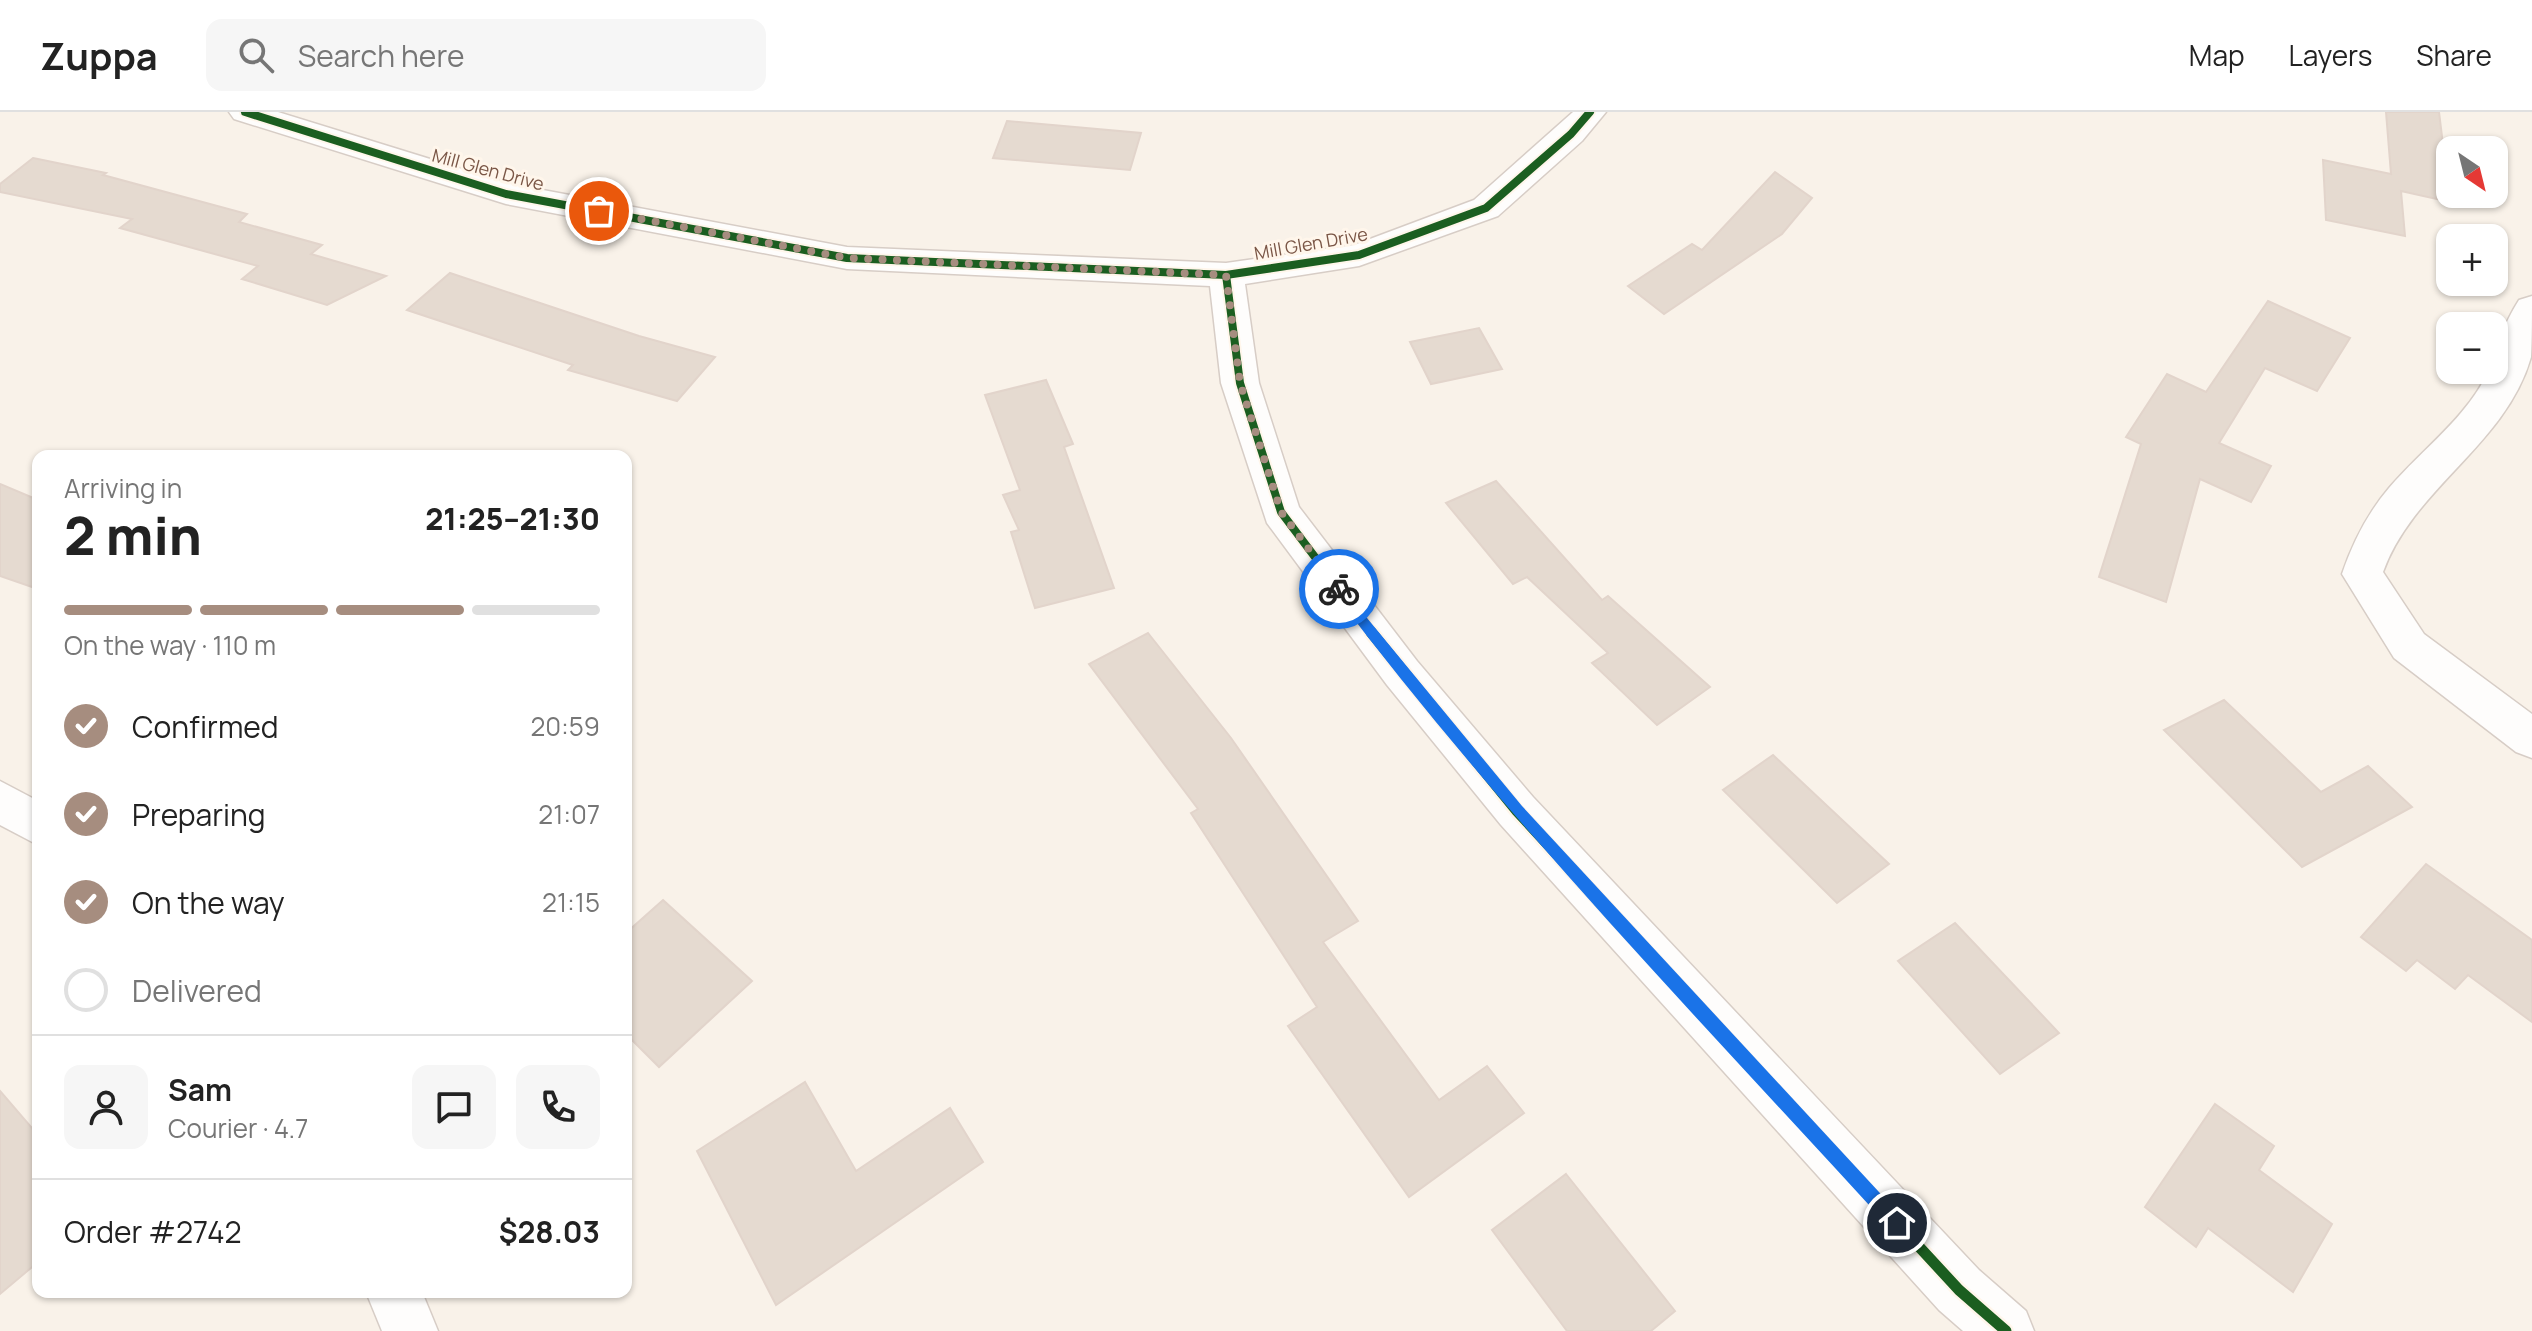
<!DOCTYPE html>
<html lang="en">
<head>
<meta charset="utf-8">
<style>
  :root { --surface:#fff; --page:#f6f6f6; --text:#222; --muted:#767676; --line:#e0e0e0; --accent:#a68d7f }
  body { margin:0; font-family:Manrope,sans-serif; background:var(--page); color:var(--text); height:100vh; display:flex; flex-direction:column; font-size:30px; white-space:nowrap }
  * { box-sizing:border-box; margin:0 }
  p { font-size:26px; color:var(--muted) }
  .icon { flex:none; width:44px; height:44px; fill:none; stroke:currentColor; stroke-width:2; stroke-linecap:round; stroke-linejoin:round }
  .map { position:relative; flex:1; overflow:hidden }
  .sheet { position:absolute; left:32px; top:338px; width:600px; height:848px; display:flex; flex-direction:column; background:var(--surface); border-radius:16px; box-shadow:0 2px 6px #0004 }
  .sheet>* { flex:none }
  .needle { width:52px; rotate:145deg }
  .tools { position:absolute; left:2436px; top:24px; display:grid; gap:16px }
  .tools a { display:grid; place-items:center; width:72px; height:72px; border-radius:16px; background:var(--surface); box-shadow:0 2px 6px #0004; font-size:40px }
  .pin { position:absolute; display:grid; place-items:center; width:68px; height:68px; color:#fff; margin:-34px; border:4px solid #fff; border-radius:50%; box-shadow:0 2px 8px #0007 }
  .courier { position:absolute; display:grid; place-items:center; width:80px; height:80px; margin:-40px; border:6px solid #1a73e8; border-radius:50%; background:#fff; color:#222; box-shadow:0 2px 10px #0007 }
  .headline em { font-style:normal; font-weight:800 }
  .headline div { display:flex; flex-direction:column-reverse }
  .headline { display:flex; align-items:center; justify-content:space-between; height:136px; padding:0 32px }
  h1 { font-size:52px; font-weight:800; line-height:60px }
  .bar { display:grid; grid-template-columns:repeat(4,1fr); gap:12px 8px; align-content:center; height:96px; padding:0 32px }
  .bar i { height:10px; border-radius:6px; background:var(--line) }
  .bar .on { background:var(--accent) }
  .bar p { grid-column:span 4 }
  .line { display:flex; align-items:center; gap:20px; padding:0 32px; border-top:2px solid var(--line) }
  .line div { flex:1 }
  .round { display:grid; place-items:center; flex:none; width:84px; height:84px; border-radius:16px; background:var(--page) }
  ol { padding:0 32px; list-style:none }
  li { display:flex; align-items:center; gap:24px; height:88px }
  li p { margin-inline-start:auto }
  li .icon { padding:8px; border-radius:50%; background:var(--accent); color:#fff; stroke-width:4 }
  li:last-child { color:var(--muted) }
  li i { width:44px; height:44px; border:4px solid var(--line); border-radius:50% }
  header { display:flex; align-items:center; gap:48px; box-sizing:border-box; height:112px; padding:0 40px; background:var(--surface); border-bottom:2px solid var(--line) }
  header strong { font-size:38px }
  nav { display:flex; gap:44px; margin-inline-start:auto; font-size:28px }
  .search { width:560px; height:72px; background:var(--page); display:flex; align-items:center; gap:20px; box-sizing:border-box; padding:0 28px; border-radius:16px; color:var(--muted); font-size:30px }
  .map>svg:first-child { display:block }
  .building { fill:#e5dad0; stroke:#e2d4cb; stroke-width:2 }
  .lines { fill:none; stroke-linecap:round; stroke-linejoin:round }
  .minor-casing { stroke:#d7cdc6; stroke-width:3 }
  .minor { fill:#fefdfc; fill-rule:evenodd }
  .cycleway-far1-casing { stroke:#fff6eb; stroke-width:12 }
  .cycleway-casing { stroke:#fff6eb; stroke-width:16 }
  .cycleway-far1 { stroke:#1b5e20; stroke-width:8 }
  .cycleway { stroke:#1b5e20; stroke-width:11 }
  .route { fill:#1a73e8 }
  .done { stroke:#a68d7f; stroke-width:8; stroke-dasharray:0 14.4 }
  .labels { text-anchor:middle; stroke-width:6; stroke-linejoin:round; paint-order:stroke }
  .far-street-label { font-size:18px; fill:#7a5646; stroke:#fff6eb }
</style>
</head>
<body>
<header>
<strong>Zuppa</strong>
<div class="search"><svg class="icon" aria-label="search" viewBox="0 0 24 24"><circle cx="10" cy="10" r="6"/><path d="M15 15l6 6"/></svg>Search here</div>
<nav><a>Map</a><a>Layers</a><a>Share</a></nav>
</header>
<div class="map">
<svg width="2532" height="1219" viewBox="0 0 2532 1219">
  <rect width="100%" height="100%" fill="#f9f2e9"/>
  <g class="building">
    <path d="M2386 0H2439L2450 90 2401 79 2405 124 2326 108 2323 48 2391 62Z"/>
    <path d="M1007 9 1141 21 1130 58 993 46Z"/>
    <path d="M33 46 106 61 103 63 247 102 239 110 322 133 311 142 386 164 327 193 242 167 258 154 120 116 132 107 0 80V72Z"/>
    <path d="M1775 60 1812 86 1782 122 1664 202 1628 174 1692 132 1702 138Z"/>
    <path d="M450 161 639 224 715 245 677 289 568 258 573 253 407 198Z"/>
    <path d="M2268 189 2350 226 2317 279 2265 256 2219 331 2271 354 2251 390 2200 367 2166 490 2099 465 2141 332 2126 325 2167 262 2206 280Z"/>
    <path d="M1479 216 1502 257 1431 272 1410 230Z"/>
    <path d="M1046 268 1073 332 1064 335 1114 476 1035 496 1011 420 1019 418 1003 383 1020 378 985 283Z"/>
    <path d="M1496 369 1602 488 1608 484 1710 575 1657 613 1592 551 1608 541 1527 465 1513 472 1446 391Z"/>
    <path d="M0 372 38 388V477L0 464Z"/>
    <path d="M1148 521 1231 626 1358 809 1323 830 1439 988 1487 954 1524 1001 1409 1085 1288 914 1317 895 1191 701 1198 697 1089 552Z"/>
    <path d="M2224 588 2321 680 2368 654 2412 695 2302 755 2164 618Z"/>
    <path d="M1773 643 1889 752 1837 791 1723 678Z"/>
    <path d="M2426 752 2532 828V910L2468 863 2455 877 2417 848 2406 859 2361 825Z"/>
    <path d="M663 788 752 869 659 955 626 922V821Z"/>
    <path d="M1955 811 2059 921 2000 962 1898 849Z"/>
    <path d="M805 970 856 1059 950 996 983 1050 776 1193 697 1039Z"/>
    <path d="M0 979 38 1023V1150L0 1182Z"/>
    <path d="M2215 992 2274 1034 2259 1058 2332 1112 2293 1180 2208 1116 2196 1135 2145 1095Z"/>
    <path d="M1566 1062 1675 1199 1651 1219H1567L1492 1118Z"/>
  </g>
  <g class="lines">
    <defs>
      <g id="minor">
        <path d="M229 0H278L511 72 847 135 1226 151 1354 133 1474 88 1573 0H1606L1582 29 1498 104 1359 154 1245 172 1259 271 1299 395 1417 549 1533 685 1979 1158 2026 1199 2034 1219H1963L1939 1198 1501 713 1387 573 1267 411 1221 271 1210 174 847 157 506 92 234 7Z"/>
        <path d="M2532 184C2532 203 2532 227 2531 245 2506 333 2413 376 2383 460L2424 522 2532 602V646L2516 640 2394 546 2342 462C2353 430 2367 402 2389 376 2423 336 2467 306 2489 258H2494C2494 235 2507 207 2519 188Z"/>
        <path d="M0 669 38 689V733L0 713Z"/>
        <path d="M366 1180H422L438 1219H382Z"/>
      </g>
    </defs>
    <use href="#minor" class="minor-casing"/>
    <use href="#minor" class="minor"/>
    <defs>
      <g id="cycleway-far1">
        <path d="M245 0 506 82 847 146 1226 163 1359 143 1486 96 1571 22 1590 0"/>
        <path d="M1226 163 1240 271 1281 400 1373 522"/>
      </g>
      <path id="cycleway" d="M1371 520 1517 699 1959 1178 2006 1219"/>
    </defs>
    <use href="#cycleway-far1" class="cycleway-far1-casing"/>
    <use href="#cycleway" class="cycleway-casing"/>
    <use href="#cycleway-far1" class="cycleway-far1"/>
    <use href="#cycleway" class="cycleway"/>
  </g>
  <path class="route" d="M1339 472 1522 694 1903 1106V1117H1891C1701 909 1504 706 1334 481V474Z"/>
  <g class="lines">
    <path class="done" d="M599 99 847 146 1226 163 1240 271 1281 400 1339 477"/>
  </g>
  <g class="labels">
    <g class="far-street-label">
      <text transform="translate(488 58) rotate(15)" y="6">Mill Glen Drive</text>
      <text transform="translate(1311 132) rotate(-10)" y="6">Mill Glen Drive</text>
    </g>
  </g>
</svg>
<div class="tools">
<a><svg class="needle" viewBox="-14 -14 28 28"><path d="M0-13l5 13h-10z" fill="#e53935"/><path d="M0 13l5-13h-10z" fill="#767676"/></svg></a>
<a>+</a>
<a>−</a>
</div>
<div class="pin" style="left:599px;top:99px;background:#ea580c"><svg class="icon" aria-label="bag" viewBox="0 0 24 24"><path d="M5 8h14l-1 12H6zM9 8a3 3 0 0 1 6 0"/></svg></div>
<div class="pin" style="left:1897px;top:1111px;background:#1f2937"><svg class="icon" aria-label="home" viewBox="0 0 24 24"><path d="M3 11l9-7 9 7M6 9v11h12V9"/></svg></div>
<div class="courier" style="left:1339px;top:477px"><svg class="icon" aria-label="bike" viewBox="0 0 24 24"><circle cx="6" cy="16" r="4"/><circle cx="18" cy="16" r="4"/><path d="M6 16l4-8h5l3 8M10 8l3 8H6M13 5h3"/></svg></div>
<section class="sheet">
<div class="headline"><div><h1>2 min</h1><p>Arriving in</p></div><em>21:25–21:30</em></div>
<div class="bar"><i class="on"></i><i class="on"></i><i class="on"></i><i></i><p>On the way · 110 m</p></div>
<ol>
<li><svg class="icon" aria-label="check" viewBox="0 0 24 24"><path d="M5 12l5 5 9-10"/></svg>Confirmed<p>20:59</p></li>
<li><svg class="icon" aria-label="check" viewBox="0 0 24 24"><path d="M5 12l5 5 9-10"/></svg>Preparing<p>21:07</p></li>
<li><svg class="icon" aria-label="check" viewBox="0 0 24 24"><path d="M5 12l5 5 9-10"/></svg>On the way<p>21:15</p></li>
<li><i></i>Delivered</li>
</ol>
<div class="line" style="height:144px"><a class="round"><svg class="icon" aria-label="person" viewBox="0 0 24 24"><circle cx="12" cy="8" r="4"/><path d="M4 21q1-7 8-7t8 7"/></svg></a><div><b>Sam</b><p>Courier · 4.7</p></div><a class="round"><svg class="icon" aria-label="chat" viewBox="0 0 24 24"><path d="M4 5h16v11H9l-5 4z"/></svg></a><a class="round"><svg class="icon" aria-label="phone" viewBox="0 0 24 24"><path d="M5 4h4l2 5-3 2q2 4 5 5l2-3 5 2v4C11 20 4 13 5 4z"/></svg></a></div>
<div class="line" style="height:104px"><div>Order #2742</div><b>$28.03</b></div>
</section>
</div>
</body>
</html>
